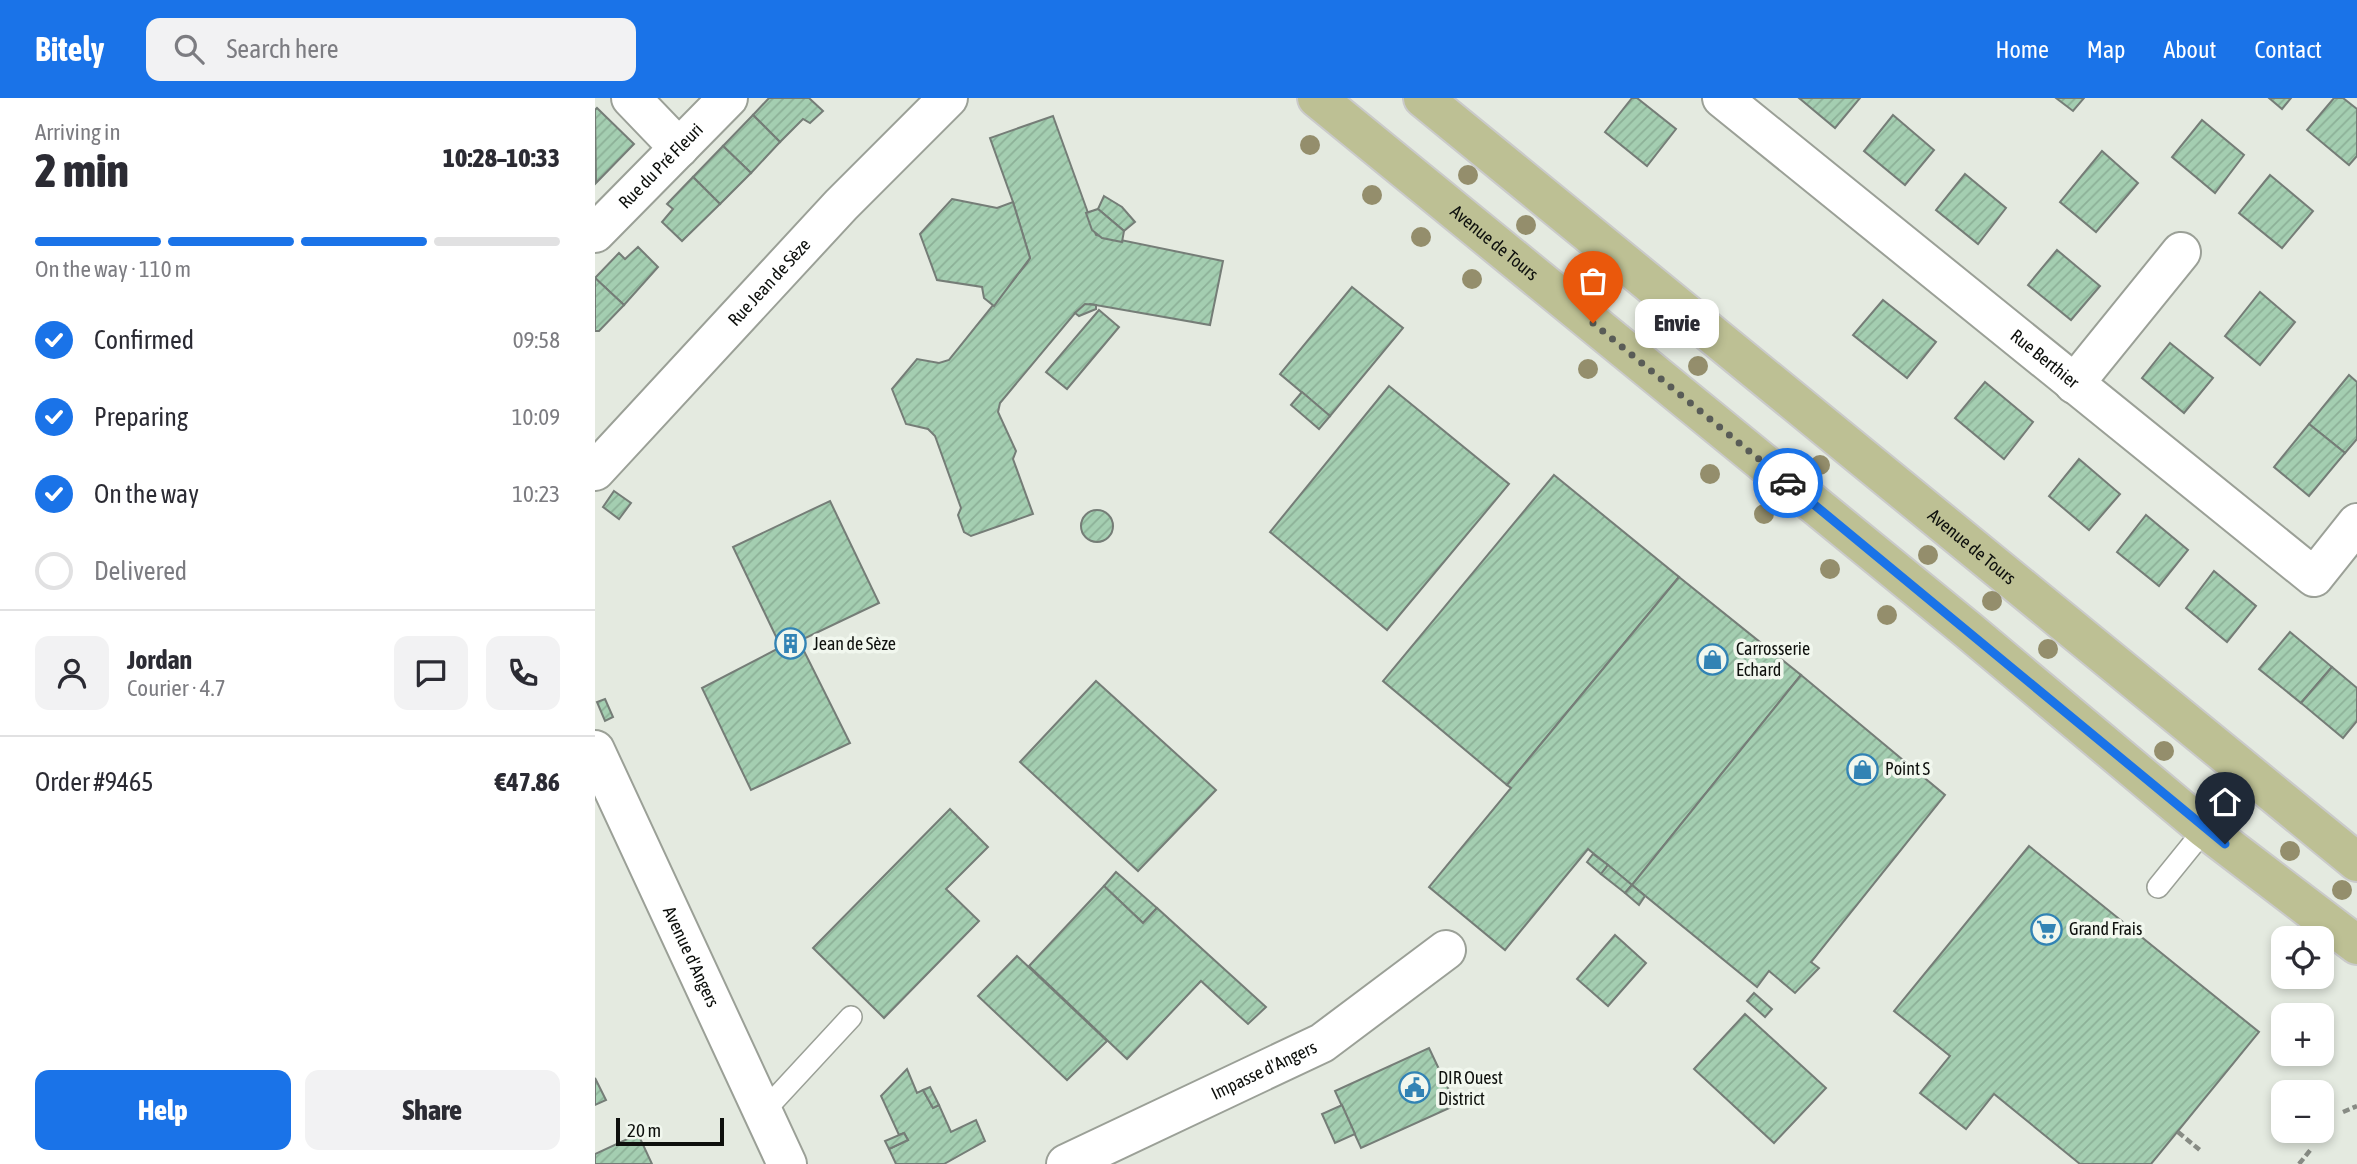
<!DOCTYPE html>
<html lang="en">
<head>
<meta charset="utf-8">
<style>
  :root { --surface:#fff; --page:#f2f2f3; --text:#2b2b33; --muted:#7c7c81; --line:#e1e1e2; --accent:#1a73e8 }
  body { margin:0; font-family:"Asap Condensed",sans-serif; background:var(--page); color:var(--text); height:100vh; display:flex; flex-direction:column; font-size:26px; white-space:nowrap }
  * { box-sizing:border-box; margin:0 }
  p { font-size:23px; color:var(--muted) }
  .icon { flex:none; width:38px; height:38px; fill:none; stroke:currentColor; stroke-width:2; stroke-linecap:round; stroke-linejoin:round }
  .map { position:relative; flex:1; overflow:hidden }
  .drawer { display:flex; flex-direction:column; background:var(--surface); width:595px }
  .drawer>* { flex:none }
  .tools { position:absolute; left:1676px; top:828px; display:grid; gap:14px }
  .tools a { display:grid; place-items:center; width:63px; height:63px; border-radius:14px; background:var(--surface); box-shadow:0 4px 10px #0003; font-size:35px }
  .scale { position:absolute; left:21px; bottom:18px; width:108px; box-sizing:border-box; padding-left:7px; border:4px solid #0e100d; border-top:0; font-size:19px; line-height:24px; white-space:nowrap; color:#0e100d; -webkit-text-stroke:5px #f1f7ee; paint-order:stroke }
  .pin { position:absolute; display:grid; place-items:center; width:60px; height:60px; color:#fff; margin:-72px -30px; border-radius:50% 50% 50% 0; rotate:-45deg; box-shadow:0 0 7px #0007 }
  .pin .icon { rotate:45deg }
  .courier { position:absolute; display:grid; place-items:center; width:70px; height:70px; margin:-35px; border:5px solid #1a73e8; border-radius:50%; background:#fff; color:#222; box-shadow:0 2px 9px #0007 }
  .bubble { position:absolute; height:49px; border-radius:14px; background:var(--surface); box-shadow:0 4px 10px #0003; font-size:23px; font-weight:800; line-height:49px; text-align:center }
  .summary em { font-style:normal; font-weight:800 }
  .summary div { display:flex; flex-direction:column-reverse }
  .summary { display:flex; align-items:center; justify-content:space-between; height:119px; padding:0 35px }
  h1 { font-size:46px; font-weight:800; line-height:52px }
  .bar { display:grid; grid-template-columns:repeat(4,1fr); gap:10px 7px; align-content:center; height:84px; padding:0 35px }
  .bar i { height:9px; border-radius:5px; background:var(--line) }
  .bar .active { background:var(--accent) }
  .bar p { grid-column:span 4 }
  .line { display:flex; align-items:center; gap:18px; padding:0 35px; border-top:2px solid var(--line) }
  .line div { flex:1 }
  .round { display:grid; place-items:center; flex:none; width:74px; height:74px; border-radius:14px; background:var(--page) }
  ol { padding:0 35px; list-style:none }
  li { display:flex; align-items:center; gap:21px; height:77px }
  li p { margin-inline-start:auto }
  li .icon { padding:7px; border-radius:50%; background:var(--accent); color:#fff; stroke-width:4 }
  li:last-child { color:var(--muted) }
  li i { width:38px; height:38px; border:4px solid var(--line); border-radius:50% }
  .cta { display:flex; gap:14px; margin-top:auto; padding:14px 35px }
  .cta a { flex:1; height:80px; border-radius:14px; background:var(--accent); color:#fff; font-size:28px; font-weight:800; line-height:80px; text-align:center }
  .cta a+a { background:var(--page); color:var(--text) }
  header { display:flex; align-items:center; gap:42px; box-sizing:border-box; height:98px; padding:0 35px; background:var(--accent); color:#fff }
  header strong { font-size:33px }
  nav { display:flex; gap:38px; margin-inline-start:auto; font-size:24px }
  .search { width:490px; height:63px; background:var(--page); display:flex; align-items:center; gap:18px; box-sizing:border-box; padding:0 24px; border-radius:14px; color:var(--muted); font-size:26px }
  main { display:flex; flex:1; min-height:0 }
  .map>svg:first-child { display:block }
  .building { fill:url(#building-hatch); stroke:#757d77; stroke-width:2 }
  .lines { fill:none; stroke-linecap:round; stroke-linejoin:round }
  .service-casing { stroke:#9ba097; stroke-width:24 }
  .minor-casing { stroke:#9ba097; stroke-width:42 }
  .tertiary-casing { stroke:#9ba097; stroke-width:42 }
  .primary-casing { stroke:#cacaca; stroke-width:42 }
  .path { stroke:#878b84; stroke-width:4.5; stroke-dasharray:7 3.5; stroke-linecap:butt }
  .service { stroke:#fff; stroke-width:21 }
  .minor { stroke:#fff; stroke-width:38 }
  .tertiary { stroke:#fff; stroke-width:38 }
  .primary { stroke:#bdc094; stroke-width:38 }
  .tree { fill:#948e6c }
  .done { stroke:#595c57; stroke-width:7; stroke-dasharray:0 12.6 }
  .route { stroke:#1a73e8; stroke-width:9 }
  .labels { text-anchor:middle; stroke-width:7; stroke-linejoin:round; paint-order:stroke }
  .street-label { font-size:18px; fill:#0e100d; stroke:#f1f7ee }
  .poi-label { font-size:18px; fill:#0e100d; stroke:#f1f7ee; text-anchor:start }
</style>
</head>
<body>
<header>
<strong>Bitely</strong>
<div class="search"><svg class="icon" aria-label="search" viewBox="0 0 24 24"><circle cx="10" cy="10" r="6"/><path d="M15 15l6 6"/></svg>Search here</div>
<nav><a>Home</a><a>Map</a><a>About</a><a>Contact</a></nav>
</header>
<main>
<section class="drawer">
<div class="summary"><div><h1>2 min</h1><p>Arriving in</p></div><em>10:28–10:33</em></div>
<div class="bar"><i class="active"></i><i class="active"></i><i class="active"></i><i></i><p>On the way · 110 m</p></div>
<ol>
<li><svg class="icon" aria-label="check" viewBox="0 0 24 24"><path d="M5 12l5 5 9-10"/></svg>Confirmed<p>09:58</p></li>
<li><svg class="icon" aria-label="check" viewBox="0 0 24 24"><path d="M5 12l5 5 9-10"/></svg>Preparing<p>10:09</p></li>
<li><svg class="icon" aria-label="check" viewBox="0 0 24 24"><path d="M5 12l5 5 9-10"/></svg>On the way<p>10:23</p></li>
<li><i></i>Delivered</li>
</ol>
<div class="line" style="height:126px"><a class="round"><svg class="icon" aria-label="person" viewBox="0 0 24 24"><circle cx="12" cy="8" r="4"/><path d="M4 21q1-7 8-7t8 7"/></svg></a><div><b>Jordan</b><p>Courier · 4.7</p></div><a class="round"><svg class="icon" aria-label="chat" viewBox="0 0 24 24"><path d="M4 5h16v11H9l-5 4z"/></svg></a><a class="round"><svg class="icon" aria-label="phone" viewBox="0 0 24 24"><path d="M5 4h4l2 5-3 2q2 4 5 5l2-3 5 2v4C11 20 4 13 5 4z"/></svg></a></div>
<div class="line" style="height:91px"><div>Order #9465</div><b>€47.86</b></div>
<div class="cta"><a>Help</a><a>Share</a></div>
</section>
<div class="map">
<svg width="1762" height="1066" viewBox="0 0 1762 1066">
  <defs>
    <pattern id="building-hatch" width="6" height="6" patternUnits="userSpaceOnUse" patternTransform="scale(1.75)"><rect width="6" height="6" fill="#a4ceb1"/><path d="M-1 1l2-2M0 6l6-6M5 7l2-2" fill="none" stroke="#8cb097"/></pattern>
  </defs>
  <rect width="100%" height="100%" fill="#e4eae0"/>
  <g class="building">
    <path d="M174 0H214L228 13 215 25 208 21 185 44 158 17Z"/>
    <path d="M1037 0H1042L1081 31 1052 68 1010 34Z"/>
    <path d="M1204 0H1265L1240 30Z"/>
    <path d="M1461 0H1489L1478 13Z"/>
    <path d="M1674 0H1696L1687 11Z"/>
    <path d="M1739 0H1748L1762 11V58L1754 67 1712 32Z"/>
    <path d="M2 10 39 46 1 85 0 12Z"/>
    <path d="M158 17 185 44 156 75 128 48Z"/>
    <path d="M1298 17 1339 52 1310 87 1269 53Z"/>
    <path d="M458 18 501 137 628 163 615 227 495 206 480 215 405 305 403 314 421 353 418 361 438 416 376 438 369 434 363 417 366 410 340 338 333 331 311 326 297 291 322 261 344 265 354 262 432 165 435 160 418 104 395 40Z"/>
    <path d="M1607 22 1649 57 1620 95 1577 59Z"/>
    <path d="M128 48 156 75 125 106 98 79Z"/>
    <path d="M1507 53 1543 85 1501 134 1465 104Z"/>
    <path d="M1370 76 1411 110 1383 146 1341 112Z"/>
    <path d="M1675 77 1718 113 1687 150 1644 115Z"/>
    <path d="M98 79 125 106 87 143 67 124 78 111 72 106Z"/>
    <path d="M509 98 527 109 540 124 529 133 503 111Z"/>
    <path d="M357 101 402 110 418 104 435 160 399 208 389 200 387 189 342 182 325 136Z"/>
    <path d="M503 111 529 133 527 144 507 140 497 132 491 115Z"/>
    <path d="M43 149 63 169 29 207 0 180 24 155 30 161Z"/>
    <path d="M1462 152 1505 188 1476 222 1433 187Z"/>
    <path d="M0 180 29 207 4 233H0Z"/>
    <path d="M757 189 808 230 735 318 685 276Z"/>
    <path d="M1665 194 1700 224 1665 267 1630 238Z"/>
    <path d="M1288 202 1341 244 1312 280 1258 237Z"/>
    <path d="M490 206 501 207V211L484 218 480 215Z"/>
    <path d="M504 212 524 229 472 291 451 274Z"/>
    <path d="M1575 245 1618 280 1589 315 1547 280Z"/>
    <path d="M1754 277 1762 284V341L1750 355 1714 326Z"/>
    <path d="M1390 284 1438 324 1409 361 1360 320Z"/>
    <path d="M794 288 914 386 792 532 675 434Z"/>
    <path d="M707 294 735 318 724 331 696 307Z"/>
    <path d="M1714 326 1750 355 1714 398 1679 369Z"/>
    <path d="M1484 361 1525 396 1494 432 1454 398Z"/>
    <path d="M959 377 1084 479 912 687 788 583Z"/>
    <path d="M19 393 36 405 24 421 8 409Z"/>
    <path d="M235 403 284 505 204 543 255 645 156 692 107 590 186 549 138 449Z"/>
    <circle cx="502" cy="428" r="16"/>
    <path d="M1551 417 1593 452 1564 488 1522 454Z"/>
    <path d="M1619 473 1661 508 1632 544 1591 510Z"/>
    <path d="M1084 479 1206 577 1037 787 993 751 910 852 834 789 916 690 912 687Z"/>
    <path d="M1695 534 1737 569 1706 605 1664 571Z"/>
    <path d="M1737 569 1762 590V623L1748 640 1706 605Z"/>
    <path d="M1206 577 1350 697 1216 864 1224 870 1200 895 1174 873 1162 889 1037 787Z"/>
    <path d="M501 583 621 692 543 773 425 664Z"/>
    <path d="M10 601 18 619 10 623 2 604Z"/>
    <path d="M355 711 393 749 351 791 384 823 289 920 218 850Z"/>
    <path d="M1434 748 1664 934 1556 1066H1485L1399 996 1371 1031 1325 995 1355 958 1299 913Z"/>
    <path d="M998 756 1013 767 1006 776 992 764Z"/>
    <path d="M1013 767 1037 787 1030 795 1006 776Z"/>
    <path d="M521 774 562 810 548 825 509 788Z"/>
    <path d="M1037 787 1050 798 1044 807 1030 795Z"/>
    <path d="M509 788 548 825 562 810 671 909 653 926 606 883 532 961 434 868Z"/>
    <path d="M1020 837 1051 865 1013 908 982 881Z"/>
    <path d="M422 858 512 943 472 982 383 898Z"/>
    <path d="M1159 895 1177 911 1170 919 1152 903Z"/>
    <path d="M1150 916 1231 990 1179 1045 1099 971Z"/>
    <path d="M834 950 861 1007 766 1050 740 993Z"/>
    <path d="M312 971 322 995 328 992 338 1010 344 1007 356 1034 381 1022 390 1043 349 1066H301L294 1051 313 1042 309 1035 304 1037 286 998Z"/>
    <path d="M0 980 11 1002 0 1007Z"/>
    <path d="M335 989 344 1007 338 1010 328 992Z"/>
    <path d="M747 1007 760 1036 740 1045 727 1016Z"/>
    <path d="M309 1035 313 1042 294 1051 290 1043Z"/>
    <path d="M43 1036 57 1066H0V1056Z"/>
  </g>
  <g class="lines">
    <defs>
      <g id="service">
        <path d="M1563 789 1610 731"/>
        <path d="M168 1014 256 919"/>
      </g>
      <g id="minor">
        <path d="M36 0 84 50"/>
        <path id="s1" d="M1127 0 1719 479 1762 425"/>
        <path id="s2" d="M0 135 133 0"/>
        <path d="M1479 286 1586 154"/>
        <path id="s3" d="M0 373 246 107 353 0"/>
        <path id="s4" d="M471 1066 727 945 851 852"/>
      </g>
      <g id="tertiary">
        <path id="s5" d="M0 652 192 1066"/>
      </g>
      <g id="primary">
        <path id="s6" d="M722 0 1373 532 1610 731 1762 847"/>
        <path id="s7" d="M828 0 1762 764"/>
      </g>
    </defs>
    <use href="#service" class="service-casing"/>
    <use href="#minor" class="minor-casing"/>
    <use href="#tertiary" class="tertiary-casing"/>
    <use href="#primary" class="primary-casing"/>
    <g class="path">
      <path d="M1748 1014 1762 1008"/>
      <path d="M1583 1034 1606 1053"/>
      <path d="M1704 1066 1717 1050"/>
    </g>
    <use href="#service" class="service"/>
    <use href="#minor" class="minor"/>
    <use href="#tertiary" class="tertiary"/>
    <use href="#primary" class="primary"/>
  </g>
  <g class="tree">
    <circle cx="715" cy="47" r="10"/>
    <circle cx="873" cy="77" r="10"/>
    <circle cx="777" cy="97" r="10"/>
    <circle cx="931" cy="127" r="10"/>
    <circle cx="826" cy="139" r="10"/>
    <circle cx="988" cy="168" r="10"/>
    <circle cx="877" cy="181" r="10"/>
    <circle cx="1103" cy="268" r="10"/>
    <circle cx="993" cy="271" r="10"/>
    <circle cx="1225" cy="367" r="10"/>
    <circle cx="1115" cy="376" r="10"/>
    <circle cx="1169" cy="416" r="10"/>
    <circle cx="1333" cy="457" r="10"/>
    <circle cx="1235" cy="471" r="10"/>
    <circle cx="1397" cy="503" r="10"/>
    <circle cx="1292" cy="517" r="10"/>
    <circle cx="1453" cy="551" r="10"/>
    <circle cx="1569" cy="653" r="10"/>
    <circle cx="1625" cy="690" r="10"/>
    <circle cx="1695" cy="753" r="10"/>
    <circle cx="1747" cy="792" r="10"/>
  </g>
  <g class="lines">
    <path class="done" d="M998 225 1193 385"/>
    <path class="route" d="M1193 385 1630 746"/>
  </g>
  <defs>
    <symbol id="building-ring" viewBox="-11 -11 22 22"><circle r="9.5" fill="#f1f7ee" stroke="#3283b4" stroke-width="1.5"/><path d="M-4-6H4V6H1V3H-1V6H-4ZM-2.5-4.3h1.7v1.8h-1.7ZM.8-4.3h1.7v1.8H.8ZM-2.5-1h1.7V.8h-1.7ZM.8-1h1.7V.8H.8Z" fill="#3283b4"/></symbol>
    <symbol id="shop-ring" viewBox="-11 -11 22 22"><circle r="9.5" fill="#f1f7ee" stroke="#3283b4" stroke-width="1.5"/><path d="M-5-2.5h2.3a2.7 3.5 0 0 1 5.4 0H5L5.5 6h-11ZM-1.5-2.5h3a1.5 2.3 0 0 0-3 0Z" fill="#3283b4"/></symbol>
    <symbol id="supermarket-ring" viewBox="-11 -11 22 22"><circle r="9.5" fill="#f1f7ee" stroke="#3283b4" stroke-width="1.5"/><path d="M-6-5.5h2.5l.6 2H6L4.5 2H-2.5L-4.4-4H-6ZM-1.5 3.2a1.3 1.3 0 1 0 .1 0ZM3 3.2a1.3 1.3 0 1 0 .1 0Z" fill="#3283b4"/></symbol>
    <symbol id="civic-ring" viewBox="-11 -11 22 22"><circle r="9.5" fill="#f1f7ee" stroke="#3283b4" stroke-width="1.5"/><path d="M-.6-6.5H3V-4.5H.6V-3L4-1V1h2V6H-6V1h2V-1L-.6-3ZM-1.2 2.5V6h2.4V2.5Z" fill="#3283b4"/></symbol>
  </defs>
  <g fill-rule="evenodd">
    <use href="#building-ring" x="178" y="528" width="35" height="35"/>
    <use href="#shop-ring" x="1100" y="544" width="35" height="35"/>
    <use href="#shop-ring" x="1250" y="654" width="35" height="35"/>
    <use href="#supermarket-ring" x="1434" y="814" width="35" height="35"/>
    <use href="#civic-ring" x="802" y="972" width="35" height="35"/>
  </g>
  <g class="labels">
    <g class="street-label">
      <text dy="6" stroke="none"><textPath href="#s2" startOffset="94">Rue du Pré Fleuri</textPath></text>
      <text dy="6" stroke="none"><textPath href="#s6" startOffset="229">Avenue de Tours</textPath></text>
      <text dy="6" stroke="none"><textPath href="#s3" startOffset="257">Rue Jean de Sèze</textPath></text>
      <text dy="6" stroke="none"><textPath href="#s1" startOffset="415">Rue Berthier</textPath></text>
      <text dy="6" stroke="none"><textPath href="#s7" startOffset="709">Avenue de Tours</textPath></text>
      <text dy="6" stroke="none"><textPath href="#s5" startOffset="228">Avenue d'Angers</textPath></text>
      <text dy="6" stroke="none"><textPath href="#s4" startOffset="219">Impasse d'Angers</textPath></text>
    </g>
    <g class="poi-label">
      <text x="218" y="552">Jean de Sèze</text>
      <text x="1141" y="557">Carrosserie<tspan x="1141" dy="21">Echard</tspan></text>
      <text x="1290" y="677">Point S</text>
      <text x="1474" y="837">Grand Frais</text>
      <text x="843" y="986">DIR Ouest<tspan x="843" dy="21">District</tspan></text>
    </g>
  </g>
</svg>
<div class="tools">
<a><svg class="icon" aria-label="locate" viewBox="0 0 24 24"><circle cx="12" cy="12" r="6"/><path d="M12 2v4M12 18v4M2 12h4M18 12h4"/></svg></a>
<a>+</a>
<a>−</a>
</div>
<div class="scale">20 m</div>
<div class="pin" style="left:998px;top:225px;background:#ea580c"><svg class="icon" aria-label="bag" viewBox="0 0 24 24"><path d="M5 8h14l-1 12H6zM9 8a3 3 0 0 1 6 0"/></svg></div>
<div class="pin" style="left:1630px;top:746px;background:#1f2937"><svg class="icon" aria-label="home" viewBox="0 0 24 24"><path d="M3 11l9-7 9 7M6 9v11h12V9"/></svg></div>
<div class="courier" style="left:1193px;top:385px"><svg class="icon" aria-label="car" viewBox="0 0 24 24"><path d="M5 17H2v-5l4-1 3-4h7l3 4 3 1v5h-3M9 17h6M6 11h13"/><circle cx="7" cy="17" r="2"/><circle cx="17" cy="17" r="2"/></svg></div>
<div class="bubble" style="left:1040px;top:201px;width:84px">Envie</div>
</div>
</main>
</body>
</html>
